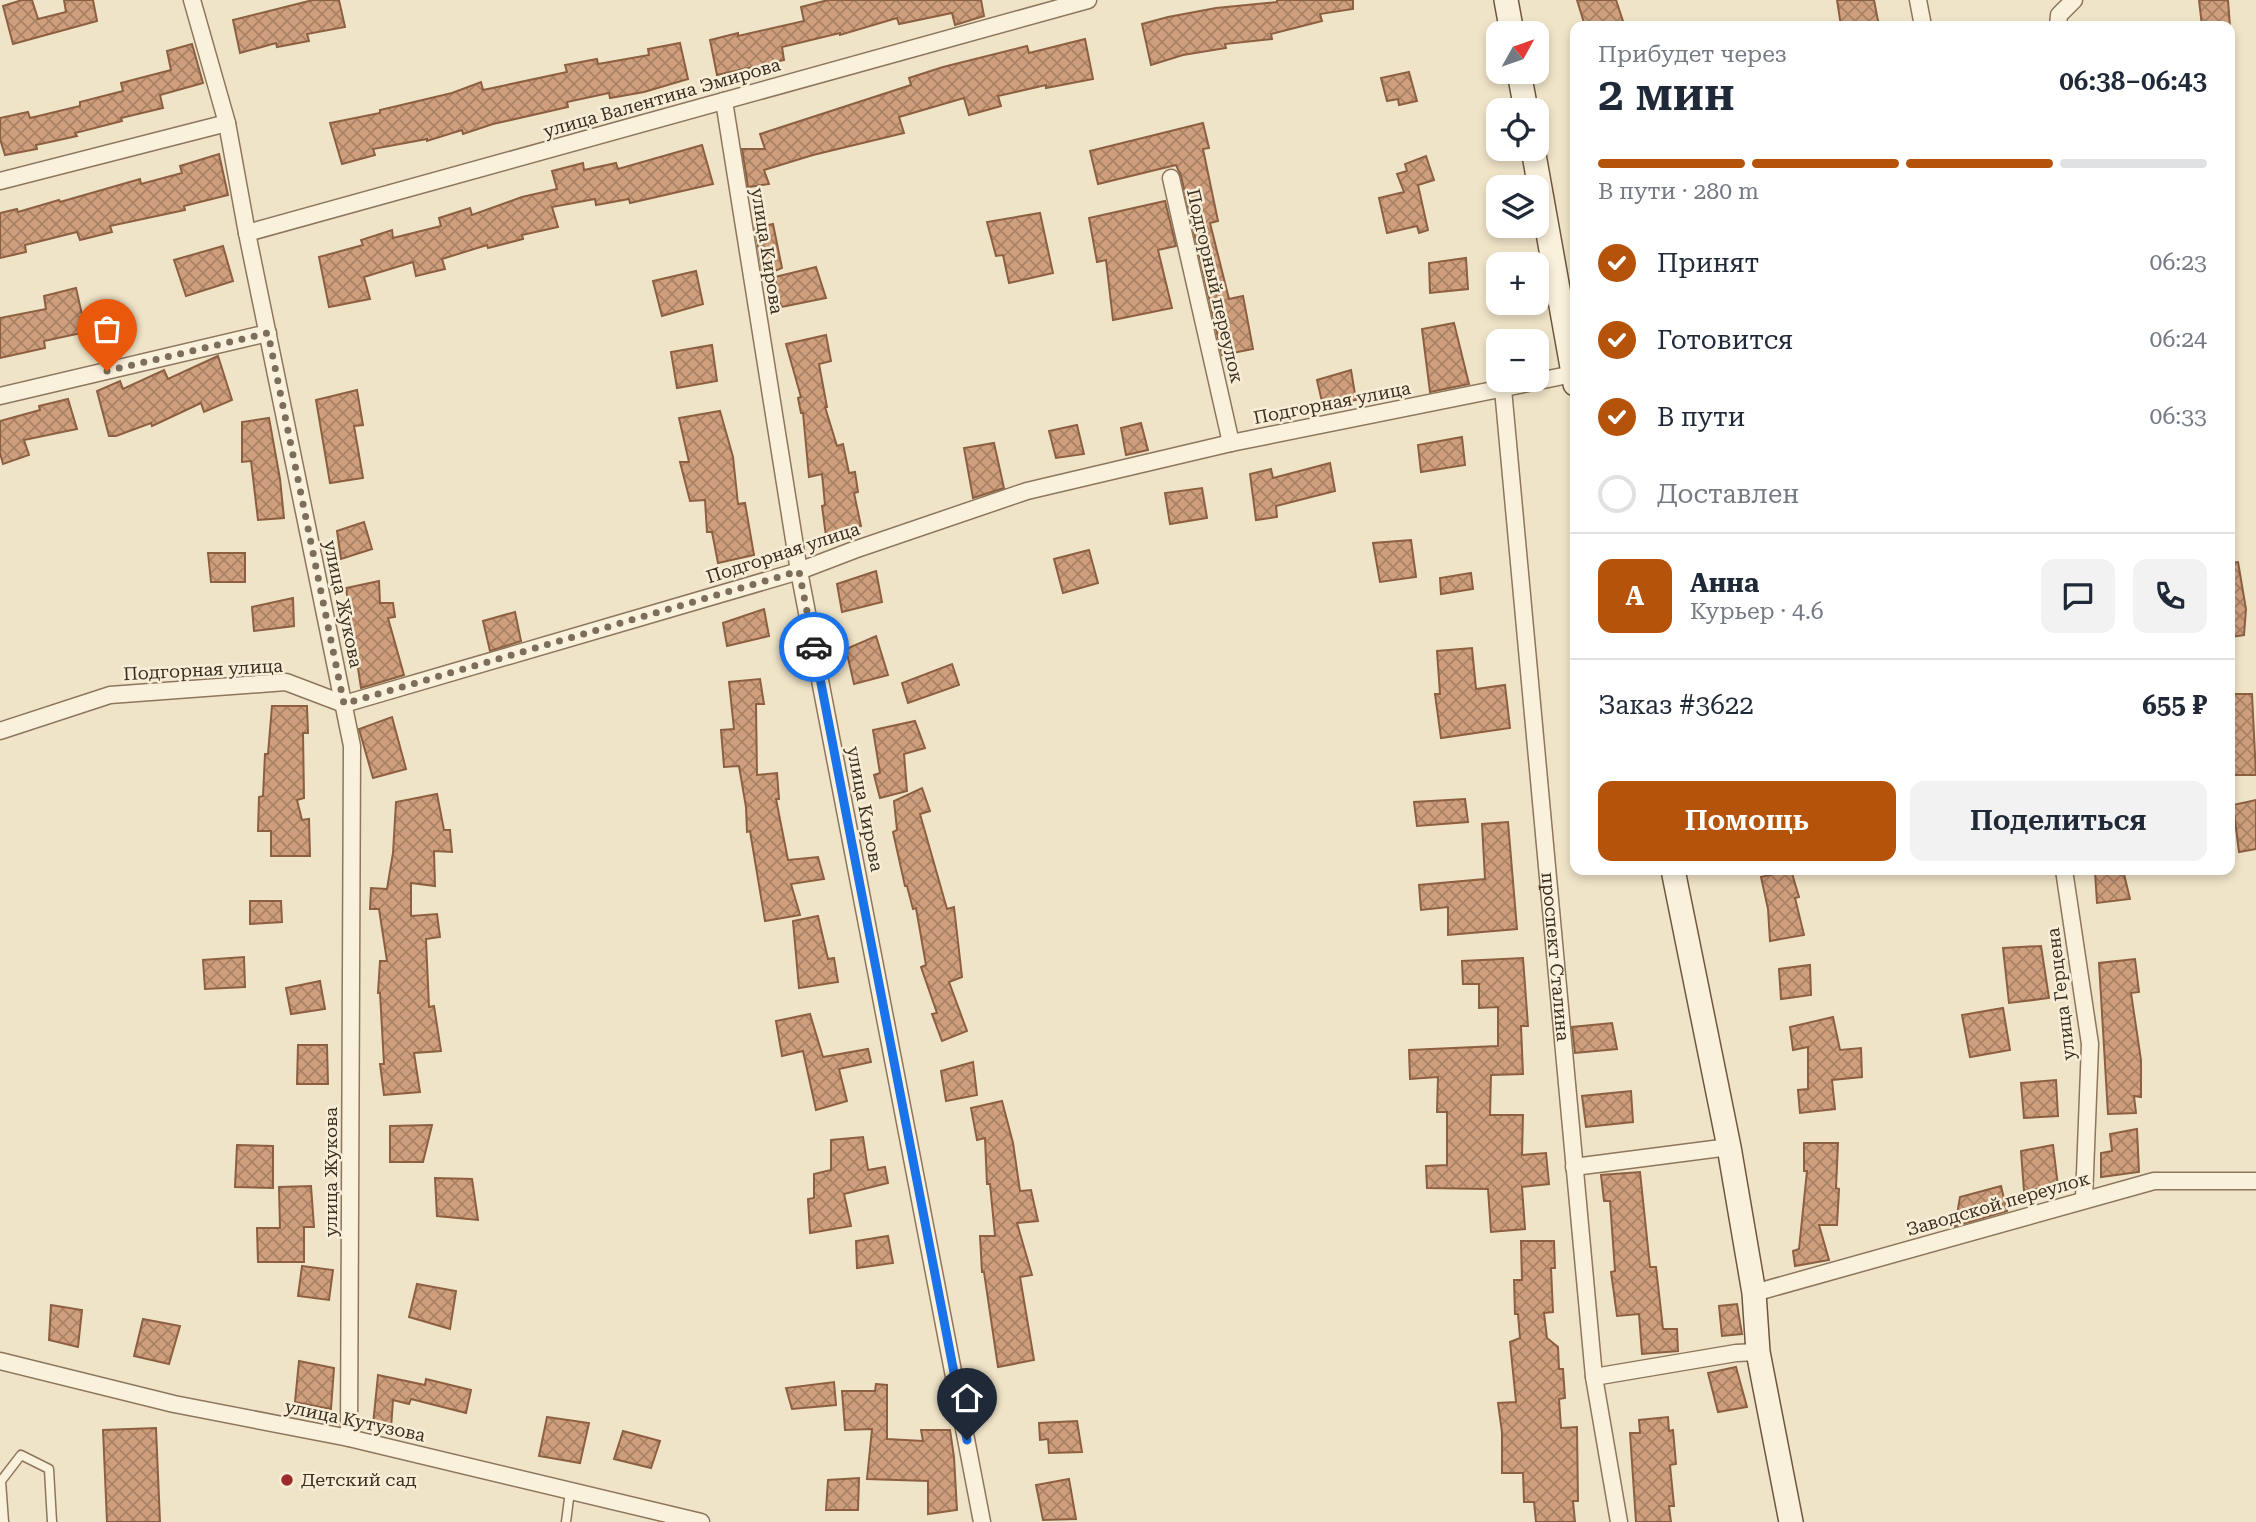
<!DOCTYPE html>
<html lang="ru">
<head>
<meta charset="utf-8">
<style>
  :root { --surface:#fff; --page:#f2f2f3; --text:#1f2937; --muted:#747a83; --line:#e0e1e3; --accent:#b45309 }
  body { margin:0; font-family:"Roboto Serif",serif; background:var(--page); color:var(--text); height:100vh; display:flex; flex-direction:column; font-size:26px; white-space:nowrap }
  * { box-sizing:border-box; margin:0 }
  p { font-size:23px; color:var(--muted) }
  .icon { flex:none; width:38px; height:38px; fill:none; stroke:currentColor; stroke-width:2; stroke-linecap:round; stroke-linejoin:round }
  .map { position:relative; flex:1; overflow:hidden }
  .drawer { position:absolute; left:1570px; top:21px; width:665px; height:854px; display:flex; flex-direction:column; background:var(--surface); border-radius:14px; box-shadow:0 4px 10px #0003 }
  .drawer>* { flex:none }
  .needle { width:46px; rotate:50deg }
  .fabs { position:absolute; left:1486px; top:21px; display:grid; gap:14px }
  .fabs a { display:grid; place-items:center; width:63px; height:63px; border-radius:14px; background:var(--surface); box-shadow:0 4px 10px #0003; font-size:35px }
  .pin { position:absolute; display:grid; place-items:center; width:60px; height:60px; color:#fff; margin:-72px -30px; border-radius:50% 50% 50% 0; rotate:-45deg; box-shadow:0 0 7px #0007 }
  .pin .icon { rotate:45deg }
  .courier { position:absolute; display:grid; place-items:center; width:70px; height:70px; margin:-35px; border:5px solid #1a73e8; border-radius:50%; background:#fff; color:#222; box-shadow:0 2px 9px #0007 }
  .head em { font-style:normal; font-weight:600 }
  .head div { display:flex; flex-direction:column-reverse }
  .head { display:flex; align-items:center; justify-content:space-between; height:119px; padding:0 28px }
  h1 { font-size:46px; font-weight:600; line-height:52px }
  .bar { display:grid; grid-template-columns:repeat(4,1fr); gap:10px 7px; align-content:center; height:84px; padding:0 28px }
  .bar i { height:9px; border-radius:5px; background:var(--line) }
  .bar .active { background:var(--accent) }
  .bar p { grid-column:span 4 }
  .line { display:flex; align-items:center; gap:18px; padding:0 28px; border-top:2px solid var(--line) }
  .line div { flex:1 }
  .round { display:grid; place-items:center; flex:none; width:74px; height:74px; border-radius:14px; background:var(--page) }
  ol { padding:0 28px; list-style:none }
  li { display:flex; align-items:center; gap:21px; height:77px }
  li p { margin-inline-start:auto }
  li .icon { padding:7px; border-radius:50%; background:var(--accent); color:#fff; stroke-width:4 }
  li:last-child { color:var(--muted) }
  li i { width:38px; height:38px; border:4px solid var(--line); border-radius:50% }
  .cta { display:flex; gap:14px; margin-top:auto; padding:14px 28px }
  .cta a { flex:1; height:80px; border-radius:14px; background:var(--accent); color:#fff; font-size:28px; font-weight:600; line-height:80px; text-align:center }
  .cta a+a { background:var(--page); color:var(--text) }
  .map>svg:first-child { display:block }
  .building { fill:url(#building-cross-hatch); stroke:#8d5f41; stroke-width:2 }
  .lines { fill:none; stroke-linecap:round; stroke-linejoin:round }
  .lane-casing { stroke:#8d765c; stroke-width:11 }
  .street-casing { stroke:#8d765c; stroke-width:19 }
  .secondary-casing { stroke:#6f573f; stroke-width:26 }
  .lane { stroke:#faf1dc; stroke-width:8 }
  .street { stroke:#faf1dc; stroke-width:16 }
  .secondary { stroke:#faf1dc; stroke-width:23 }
  .done { stroke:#7c6e5b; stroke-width:7; stroke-dasharray:0 12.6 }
  .route { stroke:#1a73e8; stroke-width:9 }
  .poi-dot { fill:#9e2a2b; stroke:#f7eed8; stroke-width:2.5 }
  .labels { text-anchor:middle; stroke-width:5; stroke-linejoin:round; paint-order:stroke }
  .street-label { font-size:18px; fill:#3d2e20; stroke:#f7eed8 }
  .poi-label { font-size:18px; fill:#3d2e20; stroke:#f7eed8; text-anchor:start }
</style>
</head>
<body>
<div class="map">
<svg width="2256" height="1522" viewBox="0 0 2256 1522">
  <defs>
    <pattern id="building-cross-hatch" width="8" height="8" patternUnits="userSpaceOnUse" patternTransform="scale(1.75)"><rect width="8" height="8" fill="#cf9f7d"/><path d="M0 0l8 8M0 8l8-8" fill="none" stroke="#a98266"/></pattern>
  </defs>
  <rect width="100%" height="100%" fill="#f0e4c8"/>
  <g class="building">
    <path d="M22 0H32L38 19 66 12 64 0H93L97 21 13 44 3 6Z"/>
    <path d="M313 0H339L345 27 307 34 309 41 277 47 276 43 240 53 233 20Z"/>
    <path d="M828 0H981L984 16 955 25 952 13 899 24 897 18 840 35V33L782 47 784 60 717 75 710 40 738 33V36L804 21 801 7Z"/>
    <path d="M1277 0H1353V9L1320 14 1322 21 1271 34 1272 39 1225 44 1226 48 1183 55 1151 65 1142 24 1168 17 1216 8 1277 2Z"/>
    <path d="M1577 0H1616L1623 21 1608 26H1585Z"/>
    <path d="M1837 0H1874L1879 26H1841Z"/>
    <path d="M2199 0H2228L2230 26H2202Z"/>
    <path d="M1085 39 1093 79 1046 88V85L998 96 1001 106 969 115 964 98 899 117 904 133 813 155 764 170 769 184 748 187 742 149H765L760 134 911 85 909 78 943 67 1027 46 1029 53Z"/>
    <path d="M680 43 688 79 644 92 610 98 609 93 567 102 568 107 493 124 463 134 462 130 427 141V139L373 149 375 155 342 164 330 123 380 113V110L452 93 481 82 483 90 567 72 565 65 597 59 598 64 649 55 648 49Z"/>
    <path d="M192 44 203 83 160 95 163 108 121 118 122 121 75 133 77 136 36 145 37 149 5 155 0 139V118L28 112 30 118 80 106V102L123 91 121 83 171 70 167 51Z"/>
    <path d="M1409 72 1417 101 1399 105 1398 99 1387 101 1381 78Z"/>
    <path d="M1203 123 1209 148 1203 149 1218 221 1210 223 1229 299 1243 296 1253 349 1222 355 1181 176 1176 165 1098 184 1090 151Z"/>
    <path d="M702 145 713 184 630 203 629 199 596 205 595 199 552 207 558 227 522 235 523 239 488 248 487 245 442 259 445 269 416 276 413 262 364 277 370 299 329 307 319 257 363 245 361 240 392 230 393 238 441 226 439 218 470 208 472 215 522 197 557 189 552 171 583 163 584 170 616 163 618 169Z"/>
    <path d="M219 154 228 195 184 206 185 210 110 226 112 232 80 240 77 232 25 245 26 252 0 258V213L17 209 18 212 59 200 60 202 140 179 141 184 182 173 180 166Z"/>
    <path d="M1426 156 1434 180 1418 185 1428 230 1419 233 1417 226 1387 233 1379 198 1404 192 1397 174 1407 171 1405 164Z"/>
    <path d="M1165 201 1176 246 1158 250 1172 308 1113 320 1106 260 1097 262 1089 218Z"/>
    <path d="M1040 213 1053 273 1009 283 1003 255 996 256 987 222Z"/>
    <path d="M773 224 782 268 763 276 755 228Z"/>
    <path d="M223 246 233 281 186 296 174 260Z"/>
    <path d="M1466 258 1468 289 1430 293 1429 263Z"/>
    <path d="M816 267 826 298 781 307 775 277Z"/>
    <path d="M696 271 703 304 662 316 653 281Z"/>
    <path d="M76 288 86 332 44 341 45 348 0 358V318L46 309 44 296Z"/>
    <path d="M1454 323 1469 384 1430 392 1422 329Z"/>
    <path d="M826 335 831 361 819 364 827 407H825L837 446 843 444 849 473 855 472 858 492 854 493 861 526 826 536 822 506 825 505 822 474 809 477 803 413H801L798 398 801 397 786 344Z"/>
    <path d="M712 345 717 381 677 388 671 352Z"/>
    <path d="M218 356 232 400 204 412 201 403 152 426 151 423 116 436H109L97 391 120 381 123 389 164 370 168 379Z"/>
    <path d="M1351 370 1356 400 1323 406 1317 380Z"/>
    <path d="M357 390 363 425 354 426 363 478 330 483 316 400Z"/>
    <path d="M68 399 77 429 24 440 29 455 3 464 0 453V421L40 410 39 406Z"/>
    <path d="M720 411 733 457 738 504 745 503 754 555 718 563 712 532H707L705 500 690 501 680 462H689L679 418Z"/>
    <path d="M269 418 280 479 284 518 258 520 251 461 242 462V422Z"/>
    <path d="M1141 423 1148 450 1126 455 1121 428Z"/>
    <path d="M1077 425 1084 454 1056 458 1049 431Z"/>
    <path d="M1462 437 1465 465 1421 472 1418 445Z"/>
    <path d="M994 443 1004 488 973 498 964 448Z"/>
    <path d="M1330 463 1335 491 1276 506 1277 517 1256 520 1250 474 1271 469 1273 478Z"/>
    <path d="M1202 488 1207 518 1170 524 1165 493Z"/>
    <path d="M364 522 372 549 341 559 337 531Z"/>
    <path d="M1411 540 1416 577 1380 582 1373 543Z"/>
    <path d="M1089 550 1098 583 1063 593 1054 559Z"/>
    <path d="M208 553H245V582H211Z"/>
    <path d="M2238 562 2246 609 2244 635 2230 637V563Z"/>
    <path d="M876 571 882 602 842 612 837 584Z"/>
    <path d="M1471 573 1473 589 1441 594 1440 578Z"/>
    <path d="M379 581 380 603H393L395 617 388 618 404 675 361 688 346 588Z"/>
    <path d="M293 598 294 626 254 631 252 607Z"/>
    <path d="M764 609 769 636 727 646 723 623Z"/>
    <path d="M515 612 521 641 490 651 483 621Z"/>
    <path d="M876 636 888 675 854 684 846 649Z"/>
    <path d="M1472 648 1476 689 1505 685 1510 728 1441 738 1435 694H1440L1437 651Z"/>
    <path d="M952 664 959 685 908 703 902 683Z"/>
    <path d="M760 679 764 704H756L757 775 777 773 779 799H776L788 860 818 857 824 879 791 884 800 915 765 921 750 831 747 832 746 807 739 766 724 767 721 730 734 729 729 682Z"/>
    <path d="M2230 694H2252L2256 775H2234Z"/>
    <path d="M272 706H307L308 733H303L304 798 297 800 302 820 309 819 310 856H271V831H258L259 797 263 796 265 754H268Z"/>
    <path d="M392 717 406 769 373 778 359 729Z"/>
    <path d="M915 721 925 748 904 754 907 791 880 798 874 775 880 773 873 730Z"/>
    <path d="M922 788 930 811 920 814 947 909 954 907 962 977 949 982 967 1031 942 1041 932 1014 937 1013 921 967 926 965 916 908 913 909 907 886H905L893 832 897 830 894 801Z"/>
    <path d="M437 794 444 830H450L452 852 434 851 435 886 411 883V916L437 914 440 937 426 939 429 1007 434 1006 441 1051 414 1053 420 1092 384 1095 380 1064H384L380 993H378L380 961H387L379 909H370L371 888 387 889 393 853 396 802Z"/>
    <path d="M1465 799 1468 822 1417 826 1414 802Z"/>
    <path d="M2256 800V849L2239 852 2233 805Z"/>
    <path d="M1508 822 1517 929 1448 935V907L1421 910 1419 885 1485 879 1482 824Z"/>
    <path d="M1791 870 1799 897 1795 898 1804 935 1770 941 1768 909 1761 877Z"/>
    <path d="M2123 870 2130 899 2097 903 2095 872Z"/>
    <path d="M250 901H281L282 922 250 924Z"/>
    <path d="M818 916 828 959 834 958 838 982 799 988 793 921Z"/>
    <path d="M2041 946 2049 998 2009 1003 2003 948Z"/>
    <path d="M244 957 245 987 205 989 203 960Z"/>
    <path d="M1523 958 1528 1026H1521L1523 1074 1491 1075 1490 1115H1523L1522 1155 1546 1153 1549 1184 1522 1187 1525 1229 1491 1232 1488 1189 1427 1188 1426 1166 1447 1165V1112H1437L1438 1077 1410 1079 1409 1050 1498 1046V1007L1479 1008V984H1463L1462 961Z"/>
    <path d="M2135 959 2139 992 2131 993 2141 1060V1097L2134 1096 2136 1113 2108 1114 2099 963Z"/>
    <path d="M1810 965 1811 995 1781 999 1779 969Z"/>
    <path d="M320 981 325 1009 291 1014 286 988Z"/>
    <path d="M2003 1008 2010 1050 1970 1057 1962 1015Z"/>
    <path d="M810 1014 823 1057 868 1049 871 1062 839 1069 847 1101 816 1110 803 1051 782 1056 776 1021Z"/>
    <path d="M1833 1017 1840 1050 1861 1048 1862 1077 1832 1080 1835 1109 1800 1113 1798 1090 1808 1089V1047L1793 1050 1790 1027Z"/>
    <path d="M1612 1023 1617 1049 1575 1053 1572 1027Z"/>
    <path d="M298 1045H327L328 1084H297Z"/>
    <path d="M973 1062 977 1095 946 1101 941 1071Z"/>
    <path d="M2056 1080 2058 1116 2024 1118 2021 1083Z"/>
    <path d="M1631 1091 1633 1122 1586 1127 1582 1096Z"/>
    <path d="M1002 1101 1013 1143 1020 1191 1031 1190 1038 1221 1017 1223 1032 1275 1020 1277 1034 1360 998 1367 984 1272H982L980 1236H995L990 1184H987L985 1138 977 1140 971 1108Z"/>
    <path d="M432 1125 423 1162H390V1126Z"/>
    <path d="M2137 1129 2139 1172 2101 1177V1153L2112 1151 2110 1134Z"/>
    <path d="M863 1137 868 1170 885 1167 888 1183 844 1194 851 1226 810 1233 808 1199 814 1198V1174L831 1170V1140Z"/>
    <path d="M1804 1143H1838L1836 1188 1839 1189 1837 1225H1819L1829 1260 1795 1266 1793 1251 1799 1249 1807 1171H1804Z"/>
    <path d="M237 1145 273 1146V1188L235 1187Z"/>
    <path d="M2053 1145 2058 1186 2024 1191 2021 1151Z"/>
    <path d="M1640 1172 1650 1267H1656L1663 1329H1677L1678 1351 1642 1354 1639 1314 1617 1316 1611 1272 1615 1271 1610 1201H1604L1601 1175Z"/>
    <path d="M435 1178 472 1179 478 1220 437 1216Z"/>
    <path d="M311 1186 314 1227H304V1262H258L257 1228H280L279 1187Z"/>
    <path d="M2001 1186 2007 1211 1955 1226 1960 1197Z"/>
    <path d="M888 1236 893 1263 857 1268 856 1241Z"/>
    <path d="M1521 1241H1554L1555 1268H1551L1553 1312 1544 1313 1547 1338 1558 1347 1559 1369H1563L1565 1398 1559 1399 1561 1428 1577 1427 1578 1501H1573L1575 1522H1536L1534 1502H1524L1523 1473H1502V1432L1498 1403 1516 1402 1510 1342 1520 1338 1518 1314H1515L1514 1280H1522Z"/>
    <path d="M302 1266 333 1270 329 1300 298 1296Z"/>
    <path d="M417 1284 456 1291 450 1329 409 1317Z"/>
    <path d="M1737 1304 1742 1334 1722 1336 1719 1306Z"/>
    <path d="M51 1305 82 1310 78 1347 49 1340Z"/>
    <path d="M143 1319 180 1326 169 1364 134 1356Z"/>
    <path d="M299 1361 334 1368 331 1409 295 1402Z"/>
    <path d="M1736 1367 1747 1407 1718 1412 1708 1373Z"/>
    <path d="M378 1375 425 1385 426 1379 471 1390 466 1413 411 1399 409 1404 393 1400 391 1429 373 1425Z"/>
    <path d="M834 1382 836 1405 792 1409 786 1388Z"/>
    <path d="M876 1384 887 1385V1439L923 1441 921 1430H950L954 1457 957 1510 928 1514V1481L867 1479 872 1429 845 1430 842 1391H875Z"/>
    <path d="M547 1417 589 1423 580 1463 539 1456Z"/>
    <path d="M1668 1417 1669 1431 1673 1430 1676 1464 1670 1465 1674 1506H1669L1671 1522H1636L1630 1433H1640L1639 1420Z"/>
    <path d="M1077 1421 1082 1452 1049 1453 1048 1439 1040 1440 1039 1423Z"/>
    <path d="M156 1428 160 1522H107L103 1430Z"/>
    <path d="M623 1431 660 1441 651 1468 614 1459Z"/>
    <path d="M859 1478 858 1510H826L828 1480Z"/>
    <path d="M1069 1479 1076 1519 1043 1520 1036 1485Z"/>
  </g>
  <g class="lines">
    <defs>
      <g id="lane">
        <path d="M4 1522 1 1481 21 1455 49 1469 52 1522"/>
        <path d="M566 1522 570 1491"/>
      </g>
      <g id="street">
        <path d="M192 0 227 123 247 233 352 746 349 1438"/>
        <path d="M1918 0 1923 26"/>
        <path d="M2058 26 2059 15 2074 0"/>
        <path d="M724 101 799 571 982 1522"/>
        <path d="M1171 178 1231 443"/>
        <path d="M0 181 227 123"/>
        <path d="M247 233 1088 0"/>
        <path id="s1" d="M1503 389 1594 1377 1619 1522"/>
        <path d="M0 396 268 333"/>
        <path d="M0 731 110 695 286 682 344 704 799 571 854 550 1027 491 1231 443 1573 374 1574 382"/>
        <path d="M2064 870 2090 1044 2084 1199"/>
        <path d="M1574 1167 1729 1147"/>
        <path d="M1754 1293 2154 1181H2256"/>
        <path d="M0 1361 174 1404 349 1438 701 1522"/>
        <path d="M1594 1377 1736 1353 1758 1352"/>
      </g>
      <g id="secondary">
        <path d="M1506 0 1512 33"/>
        <path d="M1519 72 1526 110"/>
        <path d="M1533 149 1575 384"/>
        <path d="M1673 870 1729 1147 1754 1293 1758 1352 1791 1522"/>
      </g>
    </defs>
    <use href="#lane" class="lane-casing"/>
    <use href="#street" class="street-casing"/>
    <use href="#secondary" class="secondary-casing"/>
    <use href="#lane" class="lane"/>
    <use href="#street" class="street"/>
    <use href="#secondary" class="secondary"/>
  </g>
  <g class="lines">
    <path class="done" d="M107 371 268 333 344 704 799 571 814 647"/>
    <path class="route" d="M814 647 967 1440"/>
  </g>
  <circle class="poi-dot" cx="287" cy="1480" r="7"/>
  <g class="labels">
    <g class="street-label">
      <text transform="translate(662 98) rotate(-16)" y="6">улица Валентина Эмирова</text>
      <text transform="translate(767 251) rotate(81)" y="6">улица Кирова</text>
      <text transform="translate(1215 286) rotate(77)" y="6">Подгорный переулок</text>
      <text transform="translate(1332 403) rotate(-11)" y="6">Подгорная улица</text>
      <text transform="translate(783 553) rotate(-18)" y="6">Подгорная улица</text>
      <text transform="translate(343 604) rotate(78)" y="6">улица Жукова</text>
      <text transform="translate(203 670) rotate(-3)" y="6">Подгорная улица</text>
      <text transform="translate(865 809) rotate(79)" y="6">улица Кирова</text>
      <text dy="6" stroke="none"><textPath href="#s1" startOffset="570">проспект Сталина</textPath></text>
      <text transform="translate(2061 994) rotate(-97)" y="6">улица Герцена</text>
      <text transform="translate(331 1172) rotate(-90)" y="6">улица Жукова</text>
      <text transform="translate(1998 1204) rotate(-16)" y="6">Заводской переулок</text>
      <text transform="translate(355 1421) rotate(12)" y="6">улица Кутузова</text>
    </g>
    <g class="poi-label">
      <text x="301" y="1486">Детский сад</text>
    </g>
  </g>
</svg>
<div class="fabs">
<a><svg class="needle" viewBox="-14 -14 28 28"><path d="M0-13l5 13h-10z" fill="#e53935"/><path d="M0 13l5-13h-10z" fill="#747a83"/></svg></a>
<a><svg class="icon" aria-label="locate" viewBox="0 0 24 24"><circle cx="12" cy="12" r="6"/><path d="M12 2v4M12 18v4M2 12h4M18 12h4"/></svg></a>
<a><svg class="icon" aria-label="layers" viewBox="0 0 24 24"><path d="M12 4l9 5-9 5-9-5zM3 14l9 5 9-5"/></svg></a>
<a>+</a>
<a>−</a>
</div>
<div class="pin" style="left:107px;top:371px;background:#ea580c"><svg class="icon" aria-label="bag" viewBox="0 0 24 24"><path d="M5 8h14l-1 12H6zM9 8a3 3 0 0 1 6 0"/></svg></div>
<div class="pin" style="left:967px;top:1440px;background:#1f2937"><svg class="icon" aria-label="home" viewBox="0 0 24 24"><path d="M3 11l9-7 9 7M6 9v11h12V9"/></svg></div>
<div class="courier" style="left:814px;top:647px"><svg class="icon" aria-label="car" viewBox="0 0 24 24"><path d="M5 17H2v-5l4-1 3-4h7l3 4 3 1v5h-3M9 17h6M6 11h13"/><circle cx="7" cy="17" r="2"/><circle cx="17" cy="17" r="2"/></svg></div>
<section class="drawer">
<div class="head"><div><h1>2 мин</h1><p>Прибудет через</p></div><em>06:38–06:43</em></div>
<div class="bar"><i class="active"></i><i class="active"></i><i class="active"></i><i></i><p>В пути · 280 m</p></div>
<ol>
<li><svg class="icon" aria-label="check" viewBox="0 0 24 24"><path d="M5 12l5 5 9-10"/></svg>Принят<p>06:23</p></li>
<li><svg class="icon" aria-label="check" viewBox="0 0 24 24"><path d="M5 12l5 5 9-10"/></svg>Готовится<p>06:24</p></li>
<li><svg class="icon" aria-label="check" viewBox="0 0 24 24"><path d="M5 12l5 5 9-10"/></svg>В пути<p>06:33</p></li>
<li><i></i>Доставлен</li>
</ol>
<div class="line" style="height:126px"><b class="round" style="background:var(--accent);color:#fff">А</b><div><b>Анна</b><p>Курьер · 4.6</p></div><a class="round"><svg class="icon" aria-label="chat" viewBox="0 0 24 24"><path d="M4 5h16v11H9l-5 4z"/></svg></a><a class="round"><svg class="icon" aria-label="phone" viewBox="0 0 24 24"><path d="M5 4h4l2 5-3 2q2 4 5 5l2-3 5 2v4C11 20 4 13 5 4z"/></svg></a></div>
<div class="line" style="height:91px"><div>Заказ #3622</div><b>655 ₽</b></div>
<div class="cta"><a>Помощь</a><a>Поделиться</a></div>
</section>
</div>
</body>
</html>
